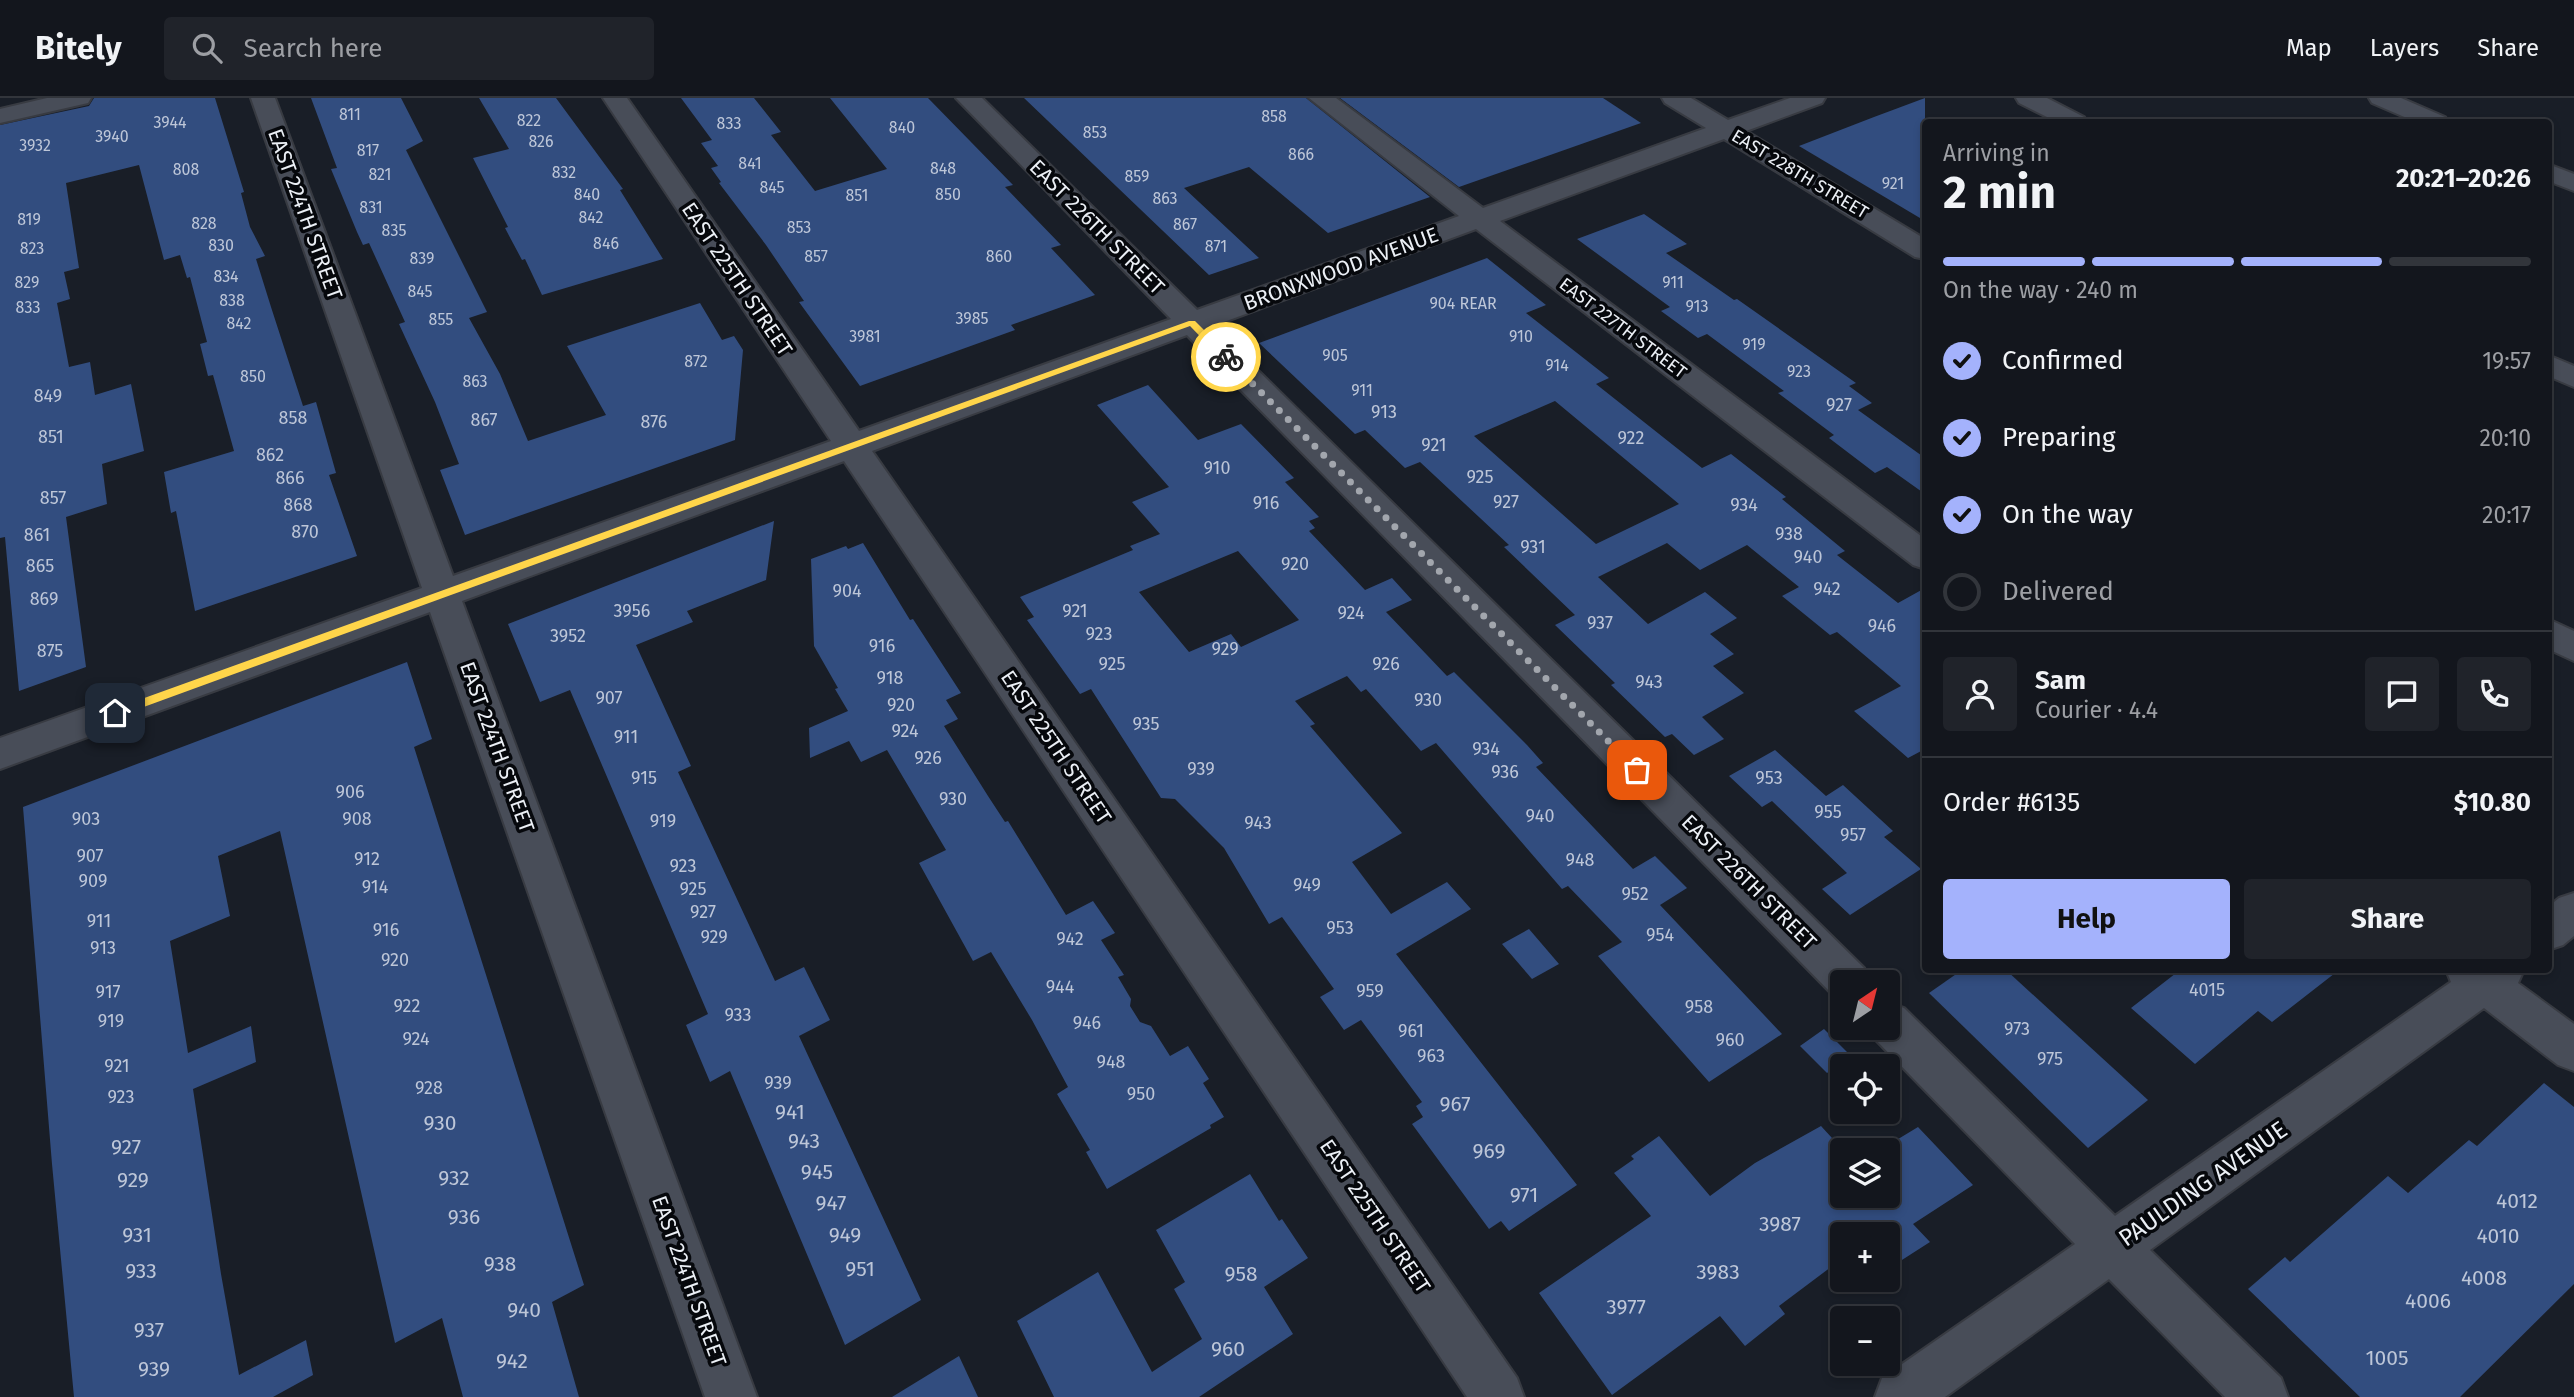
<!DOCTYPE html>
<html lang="en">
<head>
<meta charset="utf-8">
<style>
  :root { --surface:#13161d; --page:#20232a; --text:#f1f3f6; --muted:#9d9fa4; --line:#32353b; --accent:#a4b2fc }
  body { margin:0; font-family:"Fira Sans",sans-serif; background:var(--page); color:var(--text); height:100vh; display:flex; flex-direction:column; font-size:26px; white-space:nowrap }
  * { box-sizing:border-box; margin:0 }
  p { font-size:23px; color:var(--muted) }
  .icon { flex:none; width:38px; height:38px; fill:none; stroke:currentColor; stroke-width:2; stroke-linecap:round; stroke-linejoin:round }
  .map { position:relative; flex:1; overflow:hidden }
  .drawer { position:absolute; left:1922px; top:21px; width:630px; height:854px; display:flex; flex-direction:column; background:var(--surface); border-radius:7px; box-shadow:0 4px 10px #0003,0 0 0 2px var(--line) }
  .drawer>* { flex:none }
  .needle { width:46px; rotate:35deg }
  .controls { position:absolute; left:1830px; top:872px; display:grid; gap:14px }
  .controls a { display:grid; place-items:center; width:70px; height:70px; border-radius:7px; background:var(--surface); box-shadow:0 4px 10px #0003,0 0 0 2px var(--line); font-size:35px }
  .pin { position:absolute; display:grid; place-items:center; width:60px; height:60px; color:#fff; margin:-30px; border-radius:14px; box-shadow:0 4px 10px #0006 }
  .courier { position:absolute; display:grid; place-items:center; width:70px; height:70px; margin:-35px; border:5px solid #ffd54a; border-radius:50%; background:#fff; color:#222; box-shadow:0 2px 9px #0007 }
  .head em { font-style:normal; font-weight:700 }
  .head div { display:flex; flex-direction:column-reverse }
  .head { display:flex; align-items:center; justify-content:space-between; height:119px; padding:0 21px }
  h1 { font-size:46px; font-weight:700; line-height:52px }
  .bar { display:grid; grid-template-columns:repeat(4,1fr); gap:10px 7px; align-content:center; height:84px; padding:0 21px }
  .bar i { height:9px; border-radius:5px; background:var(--line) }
  .bar .on { background:var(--accent) }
  .bar p { grid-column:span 4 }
  .line { display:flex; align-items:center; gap:18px; padding:0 21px; border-top:2px solid var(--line) }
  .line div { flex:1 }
  .round { display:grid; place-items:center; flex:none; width:74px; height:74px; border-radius:7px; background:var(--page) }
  ol { padding:0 21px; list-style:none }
  li { display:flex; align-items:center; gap:21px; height:77px }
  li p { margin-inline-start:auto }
  li .icon { padding:7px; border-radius:50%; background:var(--accent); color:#111; stroke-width:4 }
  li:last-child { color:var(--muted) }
  li i { width:38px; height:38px; border:4px solid var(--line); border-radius:50% }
  .button { display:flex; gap:14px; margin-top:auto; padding:14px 21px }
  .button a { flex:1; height:80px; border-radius:7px; background:var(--accent); color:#111; font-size:28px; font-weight:700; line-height:80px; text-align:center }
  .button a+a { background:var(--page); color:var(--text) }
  header { display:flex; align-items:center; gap:42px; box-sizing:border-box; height:98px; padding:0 35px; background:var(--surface); border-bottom:2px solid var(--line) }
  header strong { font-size:33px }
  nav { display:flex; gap:38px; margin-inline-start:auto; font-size:24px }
  .search { width:490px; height:63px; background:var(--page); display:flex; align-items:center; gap:18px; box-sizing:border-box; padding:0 24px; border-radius:7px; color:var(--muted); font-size:26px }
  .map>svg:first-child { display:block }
  .building { fill:#324d7f; fill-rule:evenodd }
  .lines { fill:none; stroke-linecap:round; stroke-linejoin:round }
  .minor-casing { stroke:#383b42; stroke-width:4 }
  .minor { fill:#484d58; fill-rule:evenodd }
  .route { fill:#ffd54a }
  .done { stroke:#a2a6ad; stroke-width:7; stroke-dasharray:0 12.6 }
  .labels { text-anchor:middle; stroke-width:7; stroke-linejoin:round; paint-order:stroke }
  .far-number-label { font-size:16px; fill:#bdc6d8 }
  .far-street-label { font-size:18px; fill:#ebeff5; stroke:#06080c }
  .number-label { font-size:18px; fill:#bdc6d8 }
  .street-label { font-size:21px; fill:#ebeff5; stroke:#06080c }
  .near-number-label { font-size:21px; fill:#bdc6d8 }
  .near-street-label { font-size:24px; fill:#ebeff5; stroke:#06080c }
</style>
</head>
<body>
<header>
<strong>Bitely</strong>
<div class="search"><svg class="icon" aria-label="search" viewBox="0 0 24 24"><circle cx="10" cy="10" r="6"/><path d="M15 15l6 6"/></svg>Search here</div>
<nav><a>Map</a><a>Layers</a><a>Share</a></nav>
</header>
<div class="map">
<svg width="2574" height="1299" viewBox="0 0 2574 1299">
  <rect width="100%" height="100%" fill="#191e27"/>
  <g class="building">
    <path d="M94 0H215L244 94 241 95 250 129 265 158 256 161 271 209 303 308 316 304 336 375 329 377 357 458 195 513 176 413 171 415 164 374 234 353 213 277 208 278 200 246 207 244 190 179 187 180 180 157 164 162 139 67 66 85 79 170 64 174 70 201 57 205 69 269 90 264 95 297 131 286 144 353 102 366 107 406 66 419 86 569 19 593 5 439 0 440V27L89 8Z"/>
    <path d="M311 0H401L423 43 406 52 487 214 469 220 500 276 528 343 606 317 567 248 700 205 722 242 734 238 743 252 735 342 465 437 440 372 459 366 435 304 399 226 405 224 369 145 363 147 357 134 331 71 337 70Z"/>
    <path d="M479 0H556L623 91 620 92 663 161 542 197 525 161 522 162 505 130 508 129 473 60 509 51Z"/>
    <path d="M681 0H754L781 34 771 37 815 93 887 71 830 0H928L1013 87 1005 89 1061 147 1051 150 1095 197 1011 227 1015 232 860 288 799 204 804 203 766 147 719 85 721 84 711 70 718 68 701 45 712 42Z"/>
    <path d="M1024 0H1306L1430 99 1328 135 1249 69 1184 90 1259 160 1209 177Z"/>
    <path d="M1340 0H1603L1641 25 1459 89Z"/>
    <path d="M1925 0V123L1799 48 1874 19Z"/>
    <path d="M1644 116 1687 146 1666 155 1734 202 1737 201 1856 285 1849 288 1872 305 1858 312 1925 360V396L1887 369 1875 375 1829 340 1834 337 1778 295 1784 293 1707 236 1698 240 1661 213 1670 209 1577 141Z"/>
    <path d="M1487 160 1546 207 1526 215 1609 280 1596 286 1702 370 1731 356 1786 399 1782 401 1845 453 1837 457 1898 505 1925 490V651L1908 660 1854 613 1901 588 1837 534 1830 537 1782 498 1799 489 1747 447 1700 472 1667 445 1598 479 1648 526 1705 494 1737 520 1710 536 1734 556 1713 568 1744 595 1702 619 1724 641 1694 657 1672 636 1665 639 1611 587 1615 585 1555 527 1575 517 1504 449 1509 447 1420 364 1405 370 1365 332 1355 336 1259 245ZM1555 303 1620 357 1679 406 1596 446 1474 338Z"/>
    <path d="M1148 287 1198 342 1241 326 1294 380 1285 384 1319 419 1309 423 1315 430 1309 433 1365 492 1392 480 1412 502 1386 514 1447 578 1454 574 1527 647 1543 665 1536 669 1633 771 1655 758 1687 790 1660 807 1782 936 1709 984 1598 858 1622 844 1568 788 1562 791 1436 645 1421 653 1366 591 1361 594 1347 578 1295 603 1315 626 1310 628 1402 735 1352 764 1391 816 1447 784 1471 811 1396 856 1577 1087 1509 1133 1501 1123 1489 1131 1412 1026 1423 1019 1416 1008 1422 1004 1361 922 1344 932 1320 899 1334 891 1282 819 1269 826 1224 750 1175 701 1161 700 1091 591 1080 596 1027 522 1034 519 1020 499 1133 452 1130 448 1160 436 1132 404 1169 389 1097 307ZM1238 453 1299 522 1241 549 1231 536 1189 554 1139 494Z"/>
    <path d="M774 423 766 482 687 513 693 524 636 547 691 668 678 674 775 883 804 869 830 922 799 938 921 1202 845 1247 730 973 710 984 686 927 708 916 570 592 540 604 508 526Z"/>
    <path d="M863 445 910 522 913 521 961 595 946 602 958 621 944 628 988 698 1005 724 1008 723 1066 817 1093 803 1115 835 1101 842 1124 877 1118 879 1131 901 1130 908 1140 924 1151 928 1170 958 1188 948 1209 981 1203 985 1224 1019 1210 1027 1211 1030 1107 1091 1086 1054 1090 1052 1057 996 1068 989 1032 922 991 854 973 863 919 765 946 752 887 652 861 664 849 643 810 660 809 630 848 613 835 591 838 590 814 548 811 461 846 448 848 451Z"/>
    <path d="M407 564 432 641 414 649 584 1187 552 1204 579 1299H463L442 1220 395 1245 280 733 218 758 230 818 170 843 188 955 251 928 256 964 193 991 221 1176 239 1277 306 1242 313 1277 273 1299H74L52 1066 23 709Z"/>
    <path d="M1775 652 1826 698 1843 687 1893 733 1884 739 1921 771 1850 817 1822 791 1847 775 1772 703 1762 709 1729 678Z"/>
    <path d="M1529 831 1559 866 1532 881 1502 846Z"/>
    <path d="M1962 872H2006L2148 1002 2088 1050 1929 895Z"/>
    <path d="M2180 872H2339L2272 924 2258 913 2195 966 2131 910Z"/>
    <path d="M1824 931 1851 958 1827 975 1800 948Z"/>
    <path d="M2544 985 2574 1009V1186L2460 1299H2360L2248 1191 2285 1159 2290 1164 2388 1078 2408 1095 2469 1042 2477 1048Z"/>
    <path d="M1821 1028 1843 1052V1097H1888V1052H1880L1918 1029 1973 1087 1913 1126 1930 1144 1891 1169 1888 1166V1136H1843V1160L1779 1208 1785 1216 1745 1248 1720 1218 1612 1297 1539 1195 1651 1118 1614 1075 1634 1061 1631 1058 1659 1038 1710 1098 1755 1065Z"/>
    <path d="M1250 1076 1279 1123 1282 1121 1308 1160 1264 1189 1293 1236 1199 1299H1054L1017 1223 1098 1174 1152 1274 1202 1241 1174 1191 1185 1184 1156 1132Z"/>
    <path d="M959 1258 978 1299H892Z"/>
  </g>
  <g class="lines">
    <defs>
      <g id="minor">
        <path d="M47 0H91L88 5 0 25V11Z"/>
        <path d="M251 0H275L453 478 831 343 603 0H627L859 333 1171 221 956 0H982L1197 212 1459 118 1309 0H1336L1483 110 1706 30 1665 5 1662 0H1691L1728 22 1790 0H1825L1822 5 1746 33 1925 141V161L1915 159 1724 41 1500 123 1925 441V471L1913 467 1476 131 1213 228 1864 870 1871 884H1843V901L1834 898 1187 237 872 353 1517 1280 1524 1299H1467L844 363 462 503 757 1299H705L430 514 0 671V640L422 490Z"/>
        <path d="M2016 0H2047L2084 19 2087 24H2057L2019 5Z"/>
        <path d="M2369 0H2401L2445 19 2448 24H2416L2372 5Z"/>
        <path d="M2548 66 2574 76V93L2548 83Z"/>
        <path d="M2548 257 2574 268V289L2548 278Z"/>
        <path d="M2548 521 2574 533V563L2548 551Z"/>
        <path d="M2574 795V838L2563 847 2548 852V809L2559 800Z"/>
        <path d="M2446 872H2524L2518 885 2574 926V973L2558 967 2484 910 2150 1152 2281 1280 2288 1299H2225L2109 1181 1945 1299H1875L1882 1280 2075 1146 1872 938 1868 929H1888V904L1904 910 2115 1118 2451 884Z"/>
      </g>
    </defs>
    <use href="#minor" class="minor-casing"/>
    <use href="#minor" class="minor"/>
  </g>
  <path class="route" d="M1189 223H1195L1229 257V261H1222L1190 228 119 618H111L109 615 111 612Z"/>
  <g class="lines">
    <path class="done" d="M1226 259 1637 672"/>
  </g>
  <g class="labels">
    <g class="far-number-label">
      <text x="350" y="22">811</text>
      <text x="1274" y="24">858</text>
      <text x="529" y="28">822</text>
      <text x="170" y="30">3944</text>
      <text x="729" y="31">833</text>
      <text x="902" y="35">840</text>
      <text x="1095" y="40">853</text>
      <text x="112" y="44">3940</text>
      <text x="541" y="49">826</text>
      <text x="35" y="53">3932</text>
      <text x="368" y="58">817</text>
      <text x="1301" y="62">866</text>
      <text x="750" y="71">841</text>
      <text x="943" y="76">848</text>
      <text x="186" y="77">808</text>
      <text x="564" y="80">832</text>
      <text x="380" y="82">821</text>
      <text x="1137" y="84">859</text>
      <text x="1893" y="91">921</text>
      <text x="772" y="95">845</text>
      <text x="587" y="102">840</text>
      <text x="948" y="102">850</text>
      <text x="857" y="103">851</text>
      <text x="1165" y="106">863</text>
      <text x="371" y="115">831</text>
      <text x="591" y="125">842</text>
      <text x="29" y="127">819</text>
      <text x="204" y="131">828</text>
      <text x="1185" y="132">867</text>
      <text x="799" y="135">853</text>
      <text x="394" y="138">835</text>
      <text x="606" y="151">846</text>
      <text x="221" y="153">830</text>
      <text x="1216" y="154">871</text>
      <text x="32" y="156">823</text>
      <text x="816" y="164">857</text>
      <text x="999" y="164">860</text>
      <text x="422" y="166">839</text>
      <text x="226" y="184">834</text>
      <text x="27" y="190">829</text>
      <text x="1673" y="190">911</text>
      <text x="420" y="199">845</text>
      <text x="232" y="208">838</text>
      <text x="1463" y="211">904 REAR</text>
      <text x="1697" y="214">913</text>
      <text x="28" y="215">833</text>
      <text x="972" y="226">3985</text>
      <text x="441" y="227">855</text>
      <text x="239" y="231">842</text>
      <text x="865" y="244">3981</text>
      <text x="1521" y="244">910</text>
      <text x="1754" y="252">919</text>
      <text x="1335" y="263">905</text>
      <text x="696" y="269">872</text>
      <text x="1557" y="273">914</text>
      <text x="1799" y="279">923</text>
      <text x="253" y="284">850</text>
      <text x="475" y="289">863</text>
      <text x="1362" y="298">911</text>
    </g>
    <g class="far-street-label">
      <text transform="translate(1800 76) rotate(31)" y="6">EAST 228TH STREET</text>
      <text transform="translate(1623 230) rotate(37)" y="6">EAST 227TH STREET</text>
    </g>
    <g class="number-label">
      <text x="48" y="304">849</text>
      <text x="1839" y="313">927</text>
      <text x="1384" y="320">913</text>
      <text x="293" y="326">858</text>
      <text x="484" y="328">867</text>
      <text x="654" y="330">876</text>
      <text x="51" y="345">851</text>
      <text x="1631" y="346">922</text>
      <text x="1434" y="353">921</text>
      <text x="270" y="363">862</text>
      <text x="1217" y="376">910</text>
      <text x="1480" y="385">925</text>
      <text x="290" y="386">866</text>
      <text x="53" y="406">857</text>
      <text x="1506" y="410">927</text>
      <text x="1266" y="411">916</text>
      <text x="298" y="413">868</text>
      <text x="1744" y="413">934</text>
      <text x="305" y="440">870</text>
      <text x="1789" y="442">938</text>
      <text x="37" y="443">861</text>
      <text x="1533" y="455">931</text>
      <text x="1808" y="465">940</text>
      <text x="1295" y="472">920</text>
      <text x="40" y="474">865</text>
      <text x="1827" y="497">942</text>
      <text x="847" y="499">904</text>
      <text x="44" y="507">869</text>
      <text x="632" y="519">3956</text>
      <text x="1075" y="519">921</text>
      <text x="1351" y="521">924</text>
      <text x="1600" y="531">937</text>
      <text x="1882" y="534">946</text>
      <text x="1099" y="542">923</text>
      <text x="568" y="544">3952</text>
      <text x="882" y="554">916</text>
      <text x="1225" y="557">929</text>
      <text x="50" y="559">875</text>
      <text x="1112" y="572">925</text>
      <text x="1386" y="572">926</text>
      <text x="890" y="586">918</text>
      <text x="1649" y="590">943</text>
      <text x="609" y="606">907</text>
      <text x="1428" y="608">930</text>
      <text x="901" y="613">920</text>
      <text x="1146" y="632">935</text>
      <text x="905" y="639">924</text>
      <text x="626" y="645">911</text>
      <text x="1486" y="657">934</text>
      <text x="928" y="666">926</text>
      <text x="1201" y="677">939</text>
      <text x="1505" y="680">936</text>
      <text x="644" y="686">915</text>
      <text x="1769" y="686">953</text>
      <text x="350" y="700">906</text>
      <text x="953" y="707">930</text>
      <text x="1828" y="720">955</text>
      <text x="1540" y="724">940</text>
      <text x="86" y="727">903</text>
      <text x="357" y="727">908</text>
      <text x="663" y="729">919</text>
      <text x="1258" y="731">943</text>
      <text x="1853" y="743">957</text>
      <text x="90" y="764">907</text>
      <text x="367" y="767">912</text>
      <text x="1580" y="768">948</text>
      <text x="683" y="774">923</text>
      <text x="93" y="789">909</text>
      <text x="1307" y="793">949</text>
      <text x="375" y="795">914</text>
      <text x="693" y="797">925</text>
      <text x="1635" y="802">952</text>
      <text x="703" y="820">927</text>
      <text x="99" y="829">911</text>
      <text x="1340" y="836">953</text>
      <text x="386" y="838">916</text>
      <text x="1660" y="843">954</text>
      <text x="714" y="845">929</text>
      <text x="1070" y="847">942</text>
      <text x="103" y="856">913</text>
      <text x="395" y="868">920</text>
      <text x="1060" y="895">944</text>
      <text x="2207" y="898">4015</text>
      <text x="1370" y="899">959</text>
      <text x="108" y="900">917</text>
      <text x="407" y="914">922</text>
      <text x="1699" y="915">958</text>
      <text x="738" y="923">933</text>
      <text x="111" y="929">919</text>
      <text x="1087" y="931">946</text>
      <text x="2017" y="937">973</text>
      <text x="1411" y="939">961</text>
      <text x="416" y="947">924</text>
      <text x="1730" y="948">960</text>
      <text x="1431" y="964">963</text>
      <text x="2050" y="967">975</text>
      <text x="1111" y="970">948</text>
      <text x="117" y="974">921</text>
      <text x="778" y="991">939</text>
      <text x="429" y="996">928</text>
      <text x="1141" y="1002">950</text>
      <text x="121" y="1005">923</text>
    </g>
    <g class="street-label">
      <text transform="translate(305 116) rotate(70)" y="7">EAST 224TH STREET</text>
      <text transform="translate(1097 129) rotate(45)" y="7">EAST 226TH STREET</text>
      <text transform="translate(1341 171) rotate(-20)" y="7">BRONXWOOD AVENUE</text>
      <text transform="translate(737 181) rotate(56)" y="7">EAST 225TH STREET</text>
      <text transform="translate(497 649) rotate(70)" y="7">EAST 224TH STREET</text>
      <text transform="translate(1056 649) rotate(56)" y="7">EAST 225TH STREET</text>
      <text transform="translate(1749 784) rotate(45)" y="7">EAST 226TH STREET</text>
      <text transform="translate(1375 1118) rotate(56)" y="7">EAST 225TH STREET</text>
      <text transform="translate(689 1183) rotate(70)" y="7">EAST 224TH STREET</text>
    </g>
    <g class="near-number-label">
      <text x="1455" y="1013">967</text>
      <text x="790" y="1021">941</text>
      <text x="440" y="1032">930</text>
      <text x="804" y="1050">943</text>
      <text x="126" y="1056">927</text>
      <text x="1489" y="1060">969</text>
      <text x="817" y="1081">945</text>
      <text x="454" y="1087">932</text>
      <text x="133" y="1089">929</text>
      <text x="1524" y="1104">971</text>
      <text x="2517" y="1110">4012</text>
      <text x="831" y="1112">947</text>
      <text x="464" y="1126">936</text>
      <text x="1780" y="1133">3987</text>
      <text x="137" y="1144">931</text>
      <text x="845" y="1144">949</text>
      <text x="2498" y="1145">4010</text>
      <text x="500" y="1173">938</text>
      <text x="860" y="1178">951</text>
      <text x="141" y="1180">933</text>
      <text x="1718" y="1181">3983</text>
      <text x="1241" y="1183">958</text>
      <text x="2484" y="1187">4008</text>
      <text x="2428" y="1210">4006</text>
      <text x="1626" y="1216">3977</text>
      <text x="524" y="1219">940</text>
      <text x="149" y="1239">937</text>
      <text x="1228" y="1258">960</text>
      <text x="2387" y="1267">1005</text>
      <text x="512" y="1270">942</text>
      <text x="154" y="1278">939</text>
    </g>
    <g class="near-street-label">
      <text transform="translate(2203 1086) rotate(-35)" y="8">PAULDING AVENUE</text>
    </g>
  </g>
</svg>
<div class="controls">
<a><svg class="needle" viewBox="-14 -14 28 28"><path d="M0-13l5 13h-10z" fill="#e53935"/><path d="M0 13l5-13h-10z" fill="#9d9fa4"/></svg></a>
<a><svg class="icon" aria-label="locate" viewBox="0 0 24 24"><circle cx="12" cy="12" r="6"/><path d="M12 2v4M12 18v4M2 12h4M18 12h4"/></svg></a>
<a><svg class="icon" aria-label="layers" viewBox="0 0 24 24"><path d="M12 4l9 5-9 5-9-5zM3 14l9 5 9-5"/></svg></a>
<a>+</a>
<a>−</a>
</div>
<div class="pin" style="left:1637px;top:672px;background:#ea580c"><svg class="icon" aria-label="bag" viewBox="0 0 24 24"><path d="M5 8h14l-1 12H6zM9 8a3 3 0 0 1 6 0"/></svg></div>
<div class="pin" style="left:115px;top:615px;background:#1f2937"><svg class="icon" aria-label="home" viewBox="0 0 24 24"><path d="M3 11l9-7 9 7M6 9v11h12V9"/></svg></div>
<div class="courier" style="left:1226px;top:259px"><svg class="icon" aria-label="bike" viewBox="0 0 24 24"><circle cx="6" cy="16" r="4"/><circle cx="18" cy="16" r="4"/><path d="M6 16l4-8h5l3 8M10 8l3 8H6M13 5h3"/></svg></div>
<section class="drawer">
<div class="head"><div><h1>2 min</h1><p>Arriving in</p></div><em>20:21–20:26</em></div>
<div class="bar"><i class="on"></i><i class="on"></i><i class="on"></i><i></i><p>On the way · 240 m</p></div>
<ol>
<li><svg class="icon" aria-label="check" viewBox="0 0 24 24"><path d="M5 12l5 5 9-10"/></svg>Confirmed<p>19:57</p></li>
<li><svg class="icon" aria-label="check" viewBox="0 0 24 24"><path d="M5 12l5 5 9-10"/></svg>Preparing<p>20:10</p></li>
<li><svg class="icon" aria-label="check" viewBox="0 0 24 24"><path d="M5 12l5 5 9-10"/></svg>On the way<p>20:17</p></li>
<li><i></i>Delivered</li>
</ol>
<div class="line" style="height:126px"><a class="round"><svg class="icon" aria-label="person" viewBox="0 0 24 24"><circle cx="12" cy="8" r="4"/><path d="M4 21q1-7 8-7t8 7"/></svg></a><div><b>Sam</b><p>Courier · 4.4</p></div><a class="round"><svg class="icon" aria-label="chat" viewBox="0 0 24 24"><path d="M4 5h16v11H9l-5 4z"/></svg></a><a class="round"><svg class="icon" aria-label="phone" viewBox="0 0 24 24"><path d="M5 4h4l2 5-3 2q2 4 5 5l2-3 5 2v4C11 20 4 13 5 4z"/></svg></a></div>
<div class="line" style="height:91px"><div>Order #6135</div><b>$10.80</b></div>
<div class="button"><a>Help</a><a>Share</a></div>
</section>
</div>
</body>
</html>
